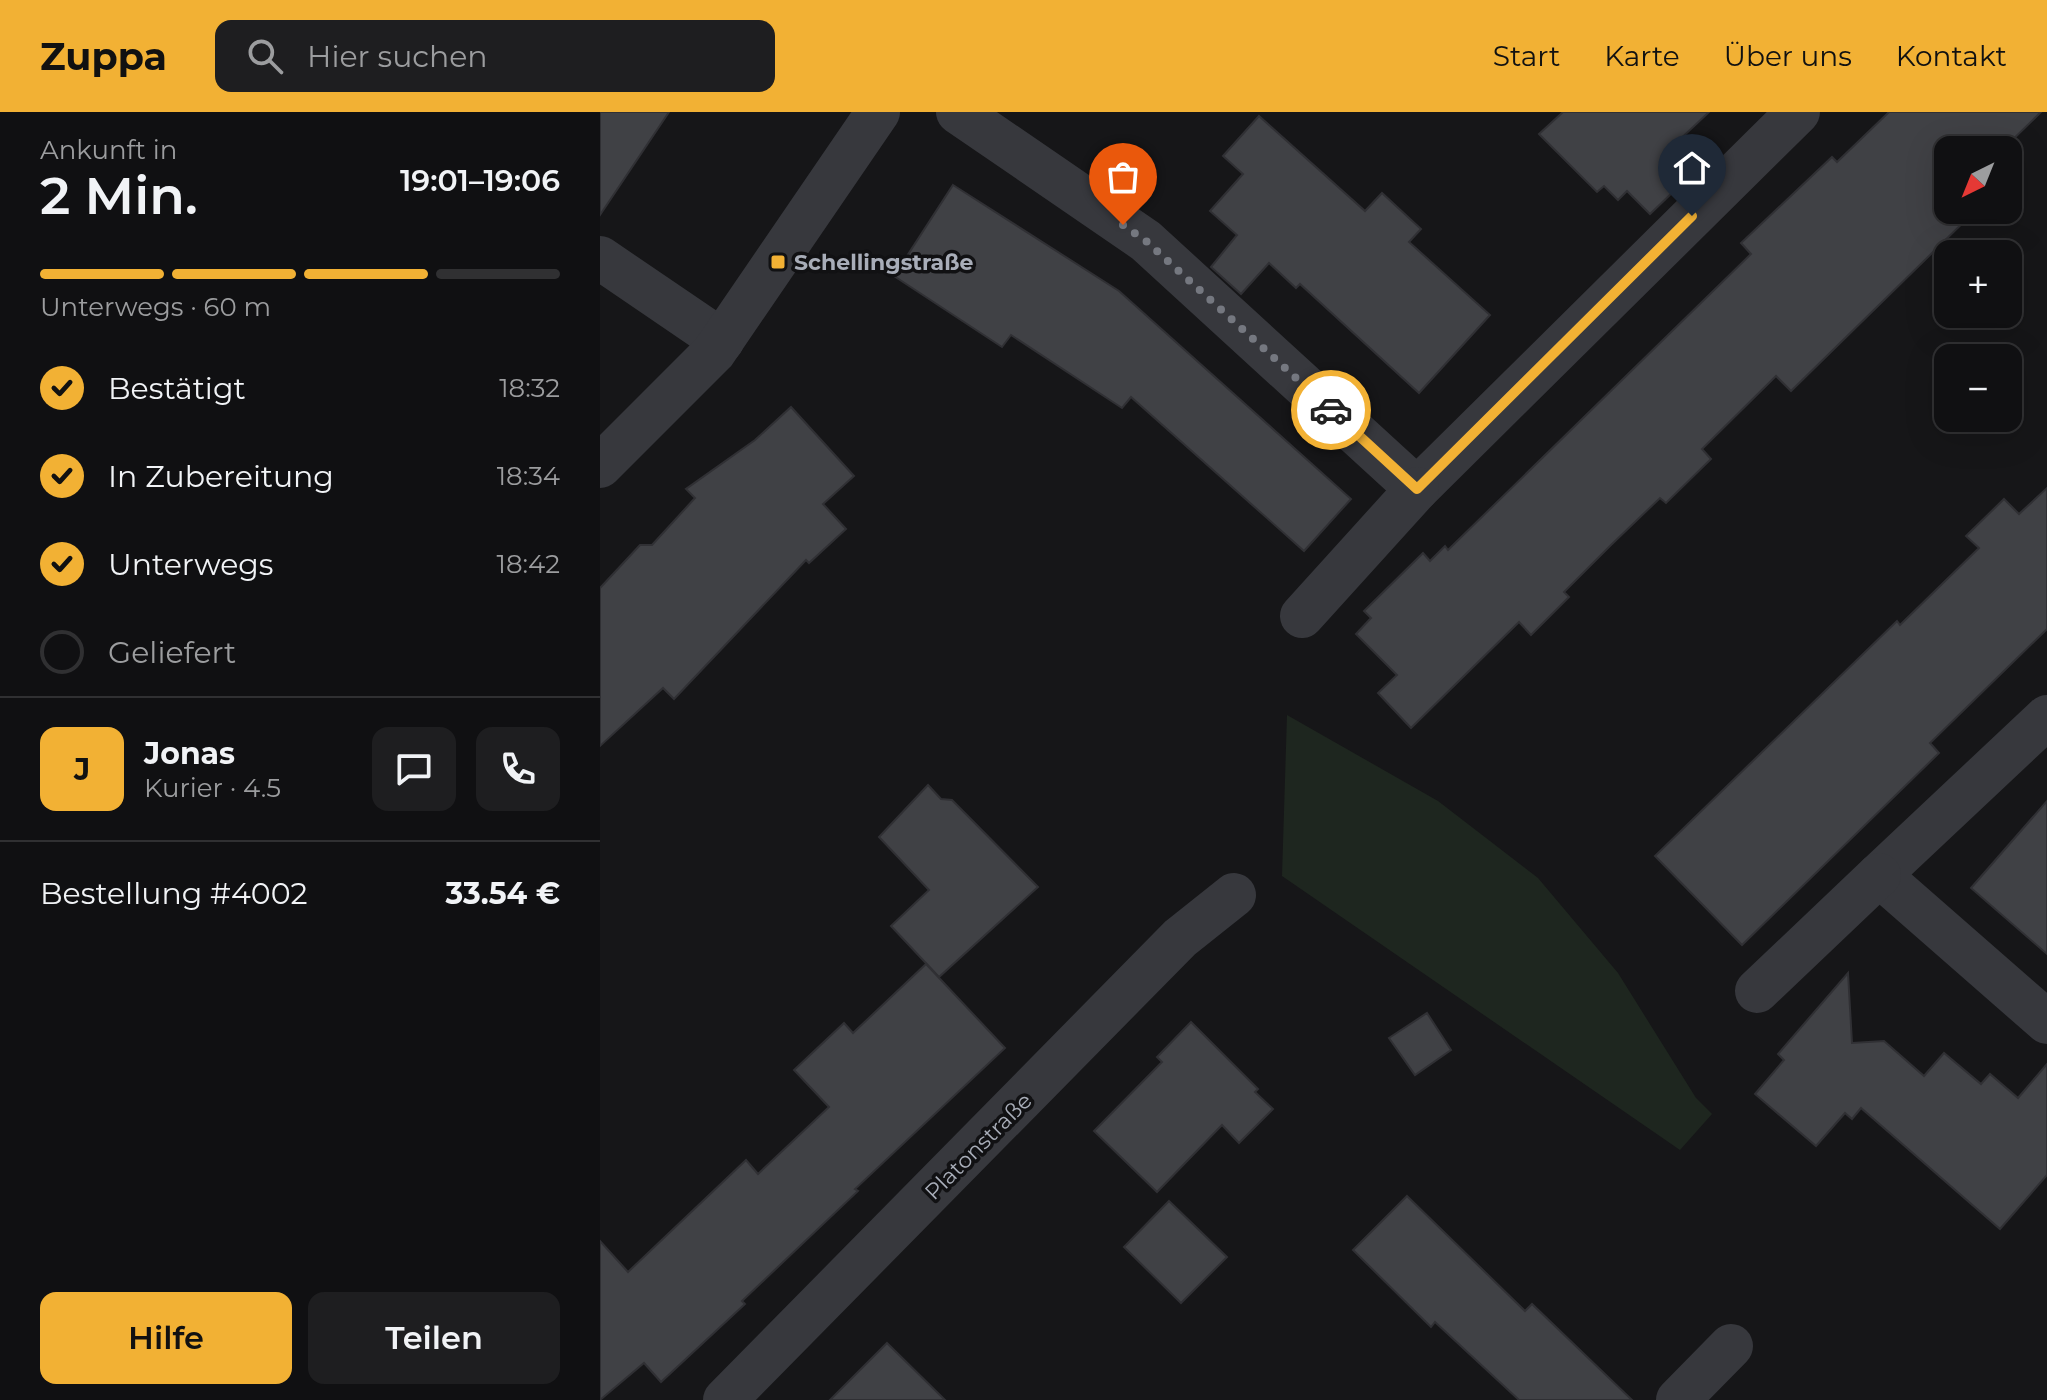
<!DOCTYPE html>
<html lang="de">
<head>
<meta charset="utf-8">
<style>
  :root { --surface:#101012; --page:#1e1e20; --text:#f1f3f6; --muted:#9c9d9f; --line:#303032; --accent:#f2b134 }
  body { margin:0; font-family:Montserrat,sans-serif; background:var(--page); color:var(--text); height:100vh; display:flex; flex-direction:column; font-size:30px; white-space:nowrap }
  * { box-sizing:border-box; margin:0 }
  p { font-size:26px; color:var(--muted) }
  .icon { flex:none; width:44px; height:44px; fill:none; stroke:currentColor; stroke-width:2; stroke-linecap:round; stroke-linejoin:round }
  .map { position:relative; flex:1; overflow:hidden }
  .details { display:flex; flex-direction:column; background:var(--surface); width:600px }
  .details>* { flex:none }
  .needle { width:52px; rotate:223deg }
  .controls { position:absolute; left:1334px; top:24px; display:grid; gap:16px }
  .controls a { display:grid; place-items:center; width:88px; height:88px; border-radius:16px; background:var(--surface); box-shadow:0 8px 32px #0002,0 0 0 2px var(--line); font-size:40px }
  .pin { position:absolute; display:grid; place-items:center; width:68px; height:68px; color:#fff; margin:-82px -34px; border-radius:50% 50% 50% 0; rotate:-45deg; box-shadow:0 0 8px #0007 }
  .pin .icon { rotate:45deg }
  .courier { position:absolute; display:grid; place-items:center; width:80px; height:80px; margin:-40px; border:6px solid #f2b134; border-radius:50%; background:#fff; color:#222; box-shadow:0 2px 10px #0007 }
  .head em { font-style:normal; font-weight:600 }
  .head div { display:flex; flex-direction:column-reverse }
  .head { display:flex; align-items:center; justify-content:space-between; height:136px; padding:0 40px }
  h1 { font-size:52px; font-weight:600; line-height:60px }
  .bar { display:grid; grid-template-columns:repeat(4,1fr); gap:12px 8px; align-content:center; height:96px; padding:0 40px }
  .bar i { height:10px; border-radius:6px; background:var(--line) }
  .bar .selected { background:var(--accent) }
  .bar p { grid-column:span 4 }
  .line { display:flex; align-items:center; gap:20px; padding:0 40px; border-top:2px solid var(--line) }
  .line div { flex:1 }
  .round { display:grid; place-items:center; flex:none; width:84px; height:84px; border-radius:16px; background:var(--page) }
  ol { padding:0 40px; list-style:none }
  li { display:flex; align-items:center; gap:24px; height:88px }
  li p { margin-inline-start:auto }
  li .icon { padding:8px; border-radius:50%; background:var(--accent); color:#111; stroke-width:4 }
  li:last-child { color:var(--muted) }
  li i { width:44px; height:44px; border:4px solid var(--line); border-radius:50% }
  .action { display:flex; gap:16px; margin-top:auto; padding:16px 40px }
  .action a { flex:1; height:92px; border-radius:16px; background:var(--accent); color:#111; font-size:32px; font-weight:600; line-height:92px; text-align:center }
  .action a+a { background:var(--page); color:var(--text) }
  header { display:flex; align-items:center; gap:48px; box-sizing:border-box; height:112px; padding:0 40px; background:var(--accent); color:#111 }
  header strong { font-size:38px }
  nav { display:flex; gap:44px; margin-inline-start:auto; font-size:28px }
  .search { width:560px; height:72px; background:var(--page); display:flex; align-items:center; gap:20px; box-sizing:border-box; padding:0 28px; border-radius:16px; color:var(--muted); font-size:30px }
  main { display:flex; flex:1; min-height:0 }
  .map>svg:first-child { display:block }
  .green { fill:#1e261f }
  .building { fill:#404145; stroke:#303034; stroke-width:2 }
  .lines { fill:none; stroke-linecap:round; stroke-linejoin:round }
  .minor { stroke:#37383d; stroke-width:44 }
  .tertiary { stroke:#37383d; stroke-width:44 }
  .done { stroke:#757880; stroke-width:8; stroke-dasharray:0 14.4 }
  .route { stroke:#f2b134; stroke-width:10 }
  .poi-dot { fill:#f2b134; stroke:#111113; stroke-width:3 }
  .labels { text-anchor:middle; stroke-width:7; stroke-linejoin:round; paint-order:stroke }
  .poi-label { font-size:22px; font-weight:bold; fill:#a8adb8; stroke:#111113; text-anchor:start }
  .street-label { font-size:22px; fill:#a8adb8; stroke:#111113 }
</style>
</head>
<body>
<header>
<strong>Zuppa</strong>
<div class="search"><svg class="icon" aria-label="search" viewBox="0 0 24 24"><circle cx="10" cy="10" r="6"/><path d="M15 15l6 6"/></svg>Hier suchen</div>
<nav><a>Start</a><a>Karte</a><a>Über uns</a><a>Kontakt</a></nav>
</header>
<main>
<section class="details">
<div class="head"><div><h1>2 Min.</h1><p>Ankunft in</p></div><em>19:01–19:06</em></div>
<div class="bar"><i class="selected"></i><i class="selected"></i><i class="selected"></i><i></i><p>Unterwegs · 60 m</p></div>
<ol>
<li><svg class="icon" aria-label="check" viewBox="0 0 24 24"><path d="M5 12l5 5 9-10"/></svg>Bestätigt<p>18:32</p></li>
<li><svg class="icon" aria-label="check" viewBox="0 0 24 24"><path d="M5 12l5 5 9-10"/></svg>In Zubereitung<p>18:34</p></li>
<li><svg class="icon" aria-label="check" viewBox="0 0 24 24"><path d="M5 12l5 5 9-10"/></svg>Unterwegs<p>18:42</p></li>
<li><i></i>Geliefert</li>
</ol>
<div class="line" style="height:144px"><b class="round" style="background:var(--accent);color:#111">J</b><div><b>Jonas</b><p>Kurier · 4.5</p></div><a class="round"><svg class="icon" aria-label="chat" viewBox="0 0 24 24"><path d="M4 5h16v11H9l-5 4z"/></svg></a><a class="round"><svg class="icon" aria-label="phone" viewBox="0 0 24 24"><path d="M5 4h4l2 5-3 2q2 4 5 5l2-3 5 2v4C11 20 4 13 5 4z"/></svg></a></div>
<div class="line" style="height:104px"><div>Bestellung #4002</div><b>33.54 €</b></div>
<div class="action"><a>Hilfe</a><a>Teilen</a></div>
</section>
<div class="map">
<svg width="1447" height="1288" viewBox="0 0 1447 1288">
  <rect width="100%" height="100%" fill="#161618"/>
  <path class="green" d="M687 603 838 689 938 766 1018 861 1096 986 1112 1002 1080 1038 682 764Z"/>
  <g class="building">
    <path d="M0 0H69L0 103Z"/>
    <path d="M963 0H1109L1075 32 1098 56 1050 102 1027 79 1018 88 1004 74 997 80 939 22Z"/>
    <path d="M1289 0H1441L1402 38H1348V90L1340 98H1376L1191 279 1176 264 1102 337 1111 347 1066 391 1060 386 1011 433 964 480 969 485 931 523 919 510 811 616 778 581 797 563 756 522 771 506 764 499 823 441 830 449 845 434 848 438 1151 142 1141 131 1232 45 1237 50Z"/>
    <path d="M659 4 765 99 782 81 821 117 809 130 890 203 819 281 700 172 696 176 669 151 641 182 611 155 637 123 610 99 643 62 623 44Z"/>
    <path d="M353 73 519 179 751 387 704 439 531 285 522 296 411 223 402 235 294 164Z"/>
    <path d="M191 295 254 364 223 392 246 417 209 451 206 448 74 587 63 576 0 634V476L40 433H52L95 386 86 377 155 328Z"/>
    <path d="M1447 376V517L1330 631 1339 641 1142 833 1055 744 1297 509 1300 513 1379 436 1366 424 1404 387 1419 402Z"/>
    <path d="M328 673 341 687 352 688 438 775 339 865 291 814 329 778 279 725Z"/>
    <path d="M1447 689V842L1371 776Z"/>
    <path d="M326 852 405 936 255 1077 258 1079 142 1189 145 1192 61 1270 44 1251 0 1288V1129L28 1160 146 1048 158 1062 229 995 194 958 244 911 253 921Z"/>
    <path d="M1248 861 1252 931 1284 929 1324 964 1344 941 1381 972 1390 962 1418 986 1447 952V1063L1400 1117 1261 996 1252 1007 1245 1001 1216 1034 1155 982 1184 948 1178 942Z"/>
    <path d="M827 901 851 938 815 963 789 926Z"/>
    <path d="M591 910 658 977 655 980 673 997 639 1031 622 1013 557 1080 494 1019 562 950 557 945Z"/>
    <path d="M807 1084 925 1199 932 1192 1032 1288H919L835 1210 831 1215 753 1138Z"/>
    <path d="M569 1089 627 1145 581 1191 524 1135Z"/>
    <path d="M287 1231 345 1288H230Z"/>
  </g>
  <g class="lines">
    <g class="minor">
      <path d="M358 0 546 129 817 377 1198 0"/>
      <path d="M0 146 122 229"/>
      <path d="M702 504 817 377"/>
      <path d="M1447 605 1279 763 1447 910"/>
      <path d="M1157 879 1279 763"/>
      <path d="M125 1288 580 826 634 783"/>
      <path d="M1078 1288 1131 1234"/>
    </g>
    <path class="tertiary" d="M0 354 114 240 278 0"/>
  </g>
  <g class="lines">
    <path class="done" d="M523 113 546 129 731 298"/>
    <path class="route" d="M731 298 817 377 1092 104"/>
  </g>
  <rect class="poi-dot" x="170" y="142" width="16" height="16" rx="4"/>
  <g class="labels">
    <g class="poi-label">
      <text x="194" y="158">Schellingstraße</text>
    </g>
    <g class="street-label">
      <text transform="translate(378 1034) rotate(-45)" y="8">Platonstraße</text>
    </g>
  </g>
</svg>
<div class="controls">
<a><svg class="needle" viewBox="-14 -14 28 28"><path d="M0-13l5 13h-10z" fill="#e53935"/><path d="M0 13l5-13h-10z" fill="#9c9d9f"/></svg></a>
<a>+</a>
<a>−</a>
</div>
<div class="pin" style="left:523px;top:113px;background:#ea580c"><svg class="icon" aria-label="bag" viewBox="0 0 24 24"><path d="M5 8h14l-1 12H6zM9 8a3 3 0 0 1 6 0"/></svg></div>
<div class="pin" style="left:1092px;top:104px;background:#1f2937"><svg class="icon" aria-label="home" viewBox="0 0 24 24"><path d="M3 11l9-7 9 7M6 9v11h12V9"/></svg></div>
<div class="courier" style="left:731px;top:298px"><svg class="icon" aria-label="car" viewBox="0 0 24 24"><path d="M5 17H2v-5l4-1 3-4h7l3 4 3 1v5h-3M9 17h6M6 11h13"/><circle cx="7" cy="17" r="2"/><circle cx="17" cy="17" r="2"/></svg></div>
</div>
</main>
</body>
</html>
